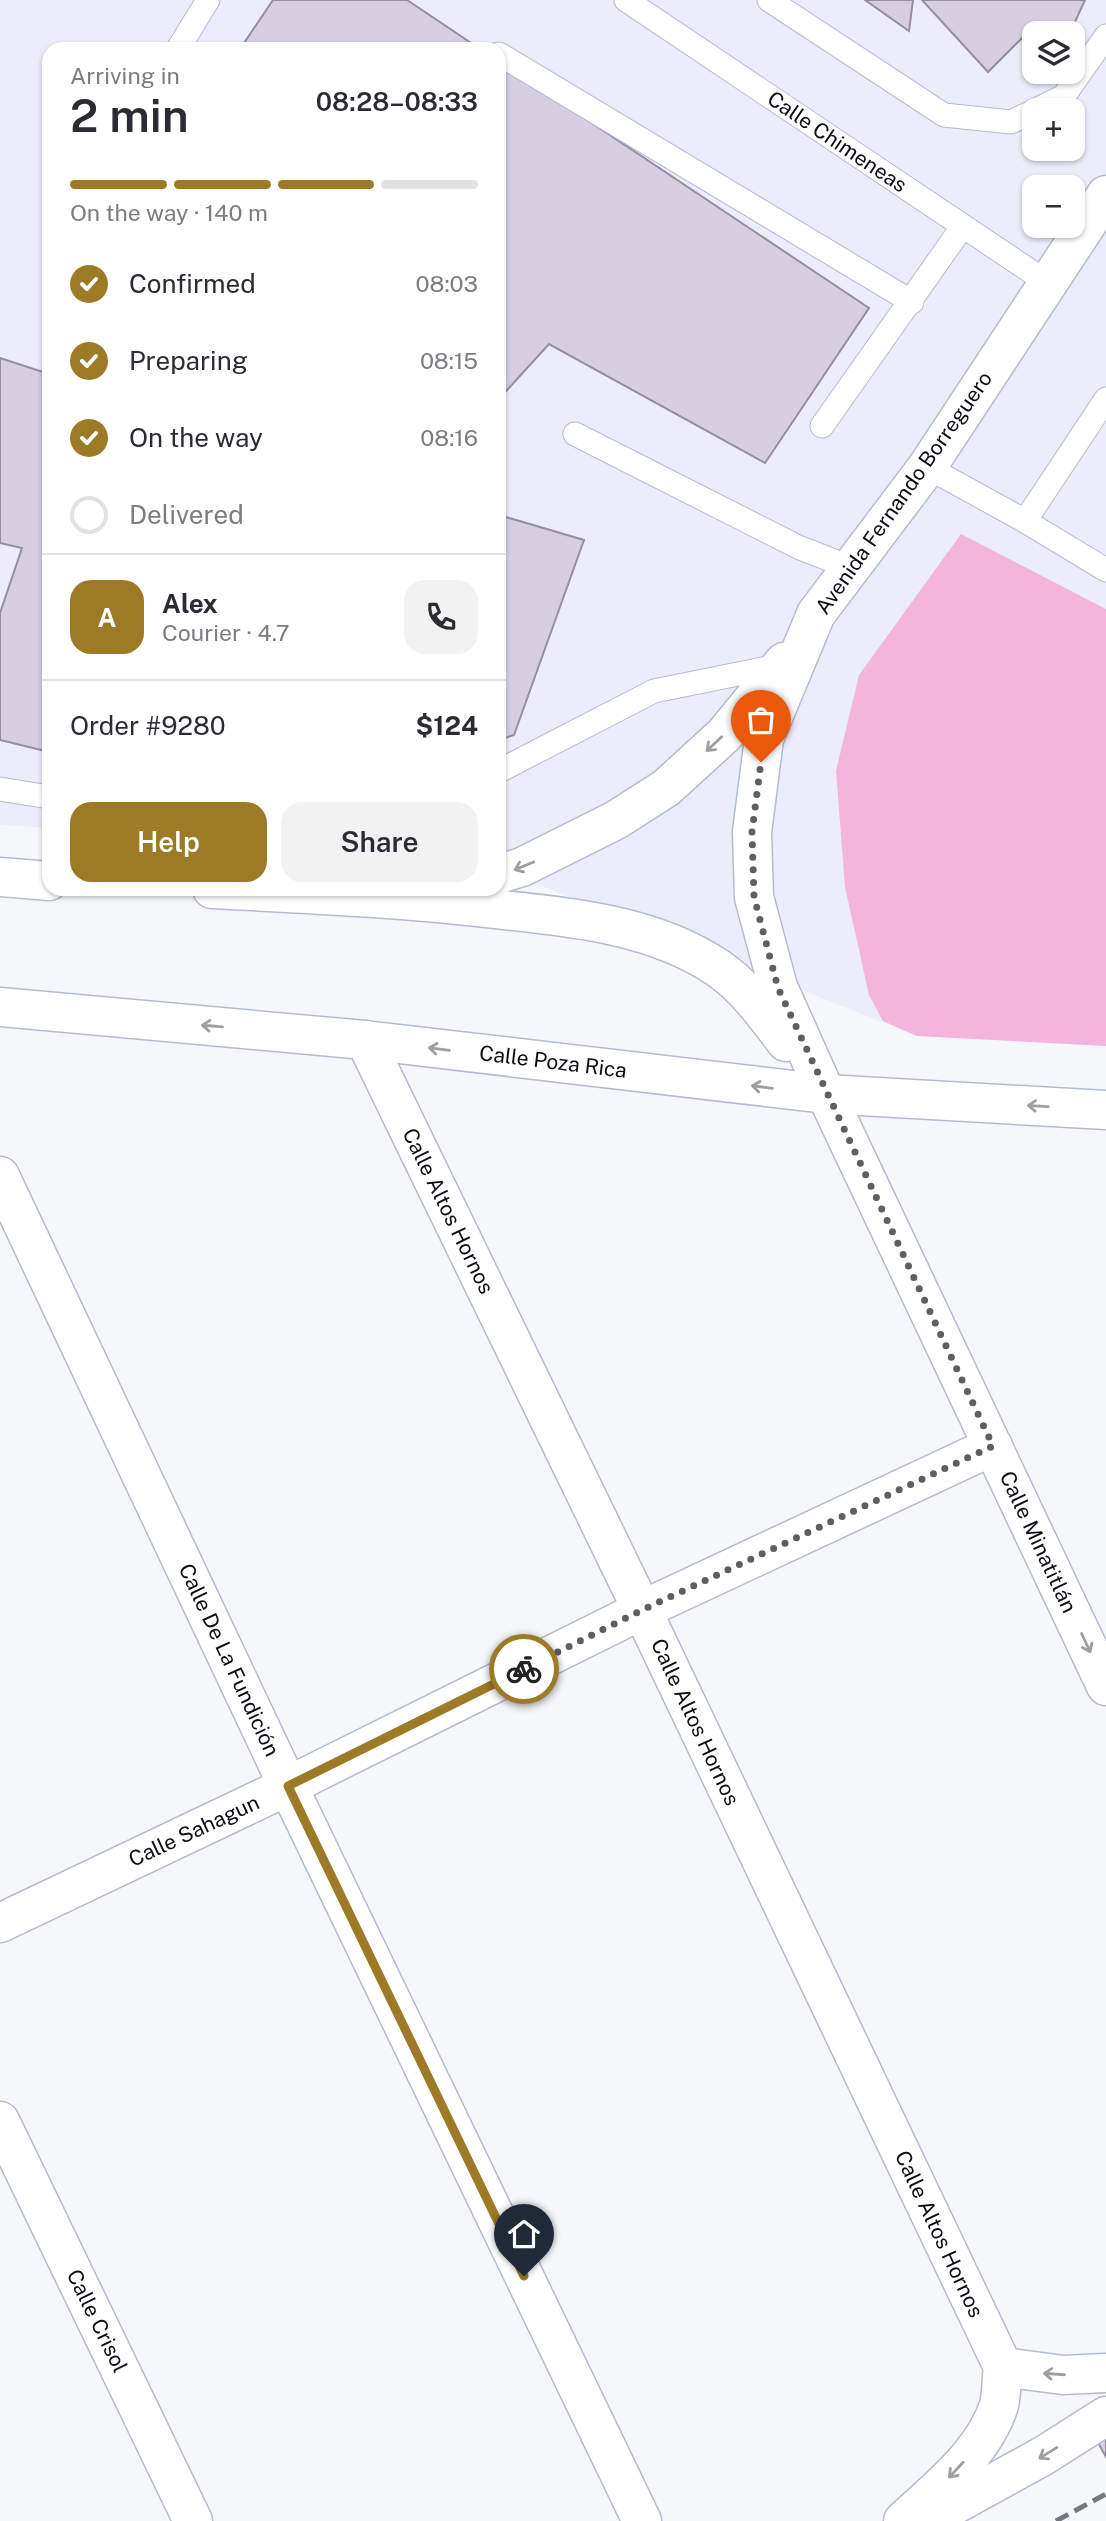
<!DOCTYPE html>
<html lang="en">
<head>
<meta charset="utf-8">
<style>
  :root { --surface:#fff; --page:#f2f2f3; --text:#2b2b33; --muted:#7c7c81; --line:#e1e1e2; --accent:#9d7b26 }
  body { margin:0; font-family:"Public Sans",sans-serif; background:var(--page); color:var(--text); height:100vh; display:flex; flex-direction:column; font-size:26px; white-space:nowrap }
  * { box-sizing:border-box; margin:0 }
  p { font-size:23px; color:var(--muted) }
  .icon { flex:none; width:38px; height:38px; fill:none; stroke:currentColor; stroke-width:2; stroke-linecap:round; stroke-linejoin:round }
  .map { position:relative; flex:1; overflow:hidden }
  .panel { position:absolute; left:42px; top:42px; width:464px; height:854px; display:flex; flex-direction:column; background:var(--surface); border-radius:21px; box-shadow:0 2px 5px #0004 }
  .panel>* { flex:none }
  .tools { position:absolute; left:1022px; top:21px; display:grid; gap:14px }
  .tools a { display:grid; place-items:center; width:63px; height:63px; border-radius:14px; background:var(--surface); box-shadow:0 2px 5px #0004; font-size:35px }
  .pin { position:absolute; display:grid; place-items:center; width:60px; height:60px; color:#fff; margin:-72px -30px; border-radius:50% 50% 50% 0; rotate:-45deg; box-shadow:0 0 7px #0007 }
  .pin .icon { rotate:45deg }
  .courier { position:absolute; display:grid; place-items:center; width:70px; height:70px; margin:-35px; border:5px solid #9d7b26; border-radius:50%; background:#fff; color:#222; box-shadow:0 2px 9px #0007 }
  .overview em { font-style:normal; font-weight:600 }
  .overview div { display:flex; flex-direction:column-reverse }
  .overview { display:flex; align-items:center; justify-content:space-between; height:119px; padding:0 28px }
  h1 { font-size:46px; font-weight:600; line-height:52px }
  .bar { display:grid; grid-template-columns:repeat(4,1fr); gap:10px 7px; align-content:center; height:84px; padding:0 28px }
  .bar i { height:9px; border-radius:5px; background:var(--line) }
  .bar .on { background:var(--accent) }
  .bar p { grid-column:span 4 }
  .line { display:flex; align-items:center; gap:18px; padding:0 28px; border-top:2px solid var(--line) }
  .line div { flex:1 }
  .round { display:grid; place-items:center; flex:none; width:74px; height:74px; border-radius:21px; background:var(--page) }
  ol { padding:0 28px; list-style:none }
  li { display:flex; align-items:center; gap:21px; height:77px }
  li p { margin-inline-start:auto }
  li .icon { padding:7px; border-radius:50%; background:var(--accent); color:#fff; stroke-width:4 }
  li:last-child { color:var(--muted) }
  li i { width:38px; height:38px; border:4px solid var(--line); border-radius:50% }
  .action { display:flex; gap:14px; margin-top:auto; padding:14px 28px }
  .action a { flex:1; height:80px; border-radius:21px; background:var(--accent); color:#fff; font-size:28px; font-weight:600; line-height:80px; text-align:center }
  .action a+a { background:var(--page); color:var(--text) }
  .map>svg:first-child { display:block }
  .built { fill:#ebeefa; fill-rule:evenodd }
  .green { fill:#f3b5db }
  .building { fill:#d7cee2; stroke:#968da0; stroke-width:2 }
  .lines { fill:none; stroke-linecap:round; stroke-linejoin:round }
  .service-casing { stroke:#b5bbcf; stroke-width:25 }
  .minor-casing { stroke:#b5bbcf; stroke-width:41 }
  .tertiary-casing { stroke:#b5bbcf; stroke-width:41 }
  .secondary-casing { stroke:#b5bbcf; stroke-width:41 }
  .primary-casing { stroke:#b5bbcf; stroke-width:41 }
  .service { stroke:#fff; stroke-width:23 }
  .minor { stroke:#fff; stroke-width:38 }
  .tertiary { stroke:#fff; stroke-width:38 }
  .secondary { stroke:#fff; stroke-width:38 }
  .primary { stroke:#fff; stroke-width:38 }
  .rail { stroke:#77787d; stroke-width:5; stroke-dasharray:14 7; stroke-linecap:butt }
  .oneway { stroke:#9d9ea1 }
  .done { stroke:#5d5f64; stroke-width:7; stroke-dasharray:0 12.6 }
  .route { stroke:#9d7b26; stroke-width:9 }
  .labels { text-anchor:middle; stroke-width:5; stroke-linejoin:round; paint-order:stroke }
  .street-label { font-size:21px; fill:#0b0d13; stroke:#fff }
</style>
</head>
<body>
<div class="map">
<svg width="1106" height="2521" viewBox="0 0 1106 2521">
  <rect width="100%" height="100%" fill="#f6f7fb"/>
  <path class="built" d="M0 0H1106V1046L917 1036 499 869V49H49V828L0 825ZM1034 33H1073V72H1034ZM1034 110H1073V149H1034ZM1034 187H1073V226H1034Z"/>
  <path class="green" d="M961 534 1106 609V1046L917 1036 883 1021 869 995 845 887 836 771 859 675Z"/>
  <g class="building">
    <path d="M273 0H407L480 49H240Z"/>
    <path d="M865 0H913L909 31Z"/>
    <path d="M922 0H1085L1070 33H1034V37L1025 35 988 72Z"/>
    <path d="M499 61 869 308 765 463 549 344 499 399Z"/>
    <path d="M0 358 49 374V752L0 740V613L22 548 0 543Z"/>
    <path d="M499 515 584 540 514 735 499 740Z"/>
    <path d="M1106 2436V2457L1097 2441Z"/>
  </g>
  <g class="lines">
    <defs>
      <g id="service">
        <path d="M626 0 1048 283"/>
        <path d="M769 0 944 115 1011 122 1034 111"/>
        <path d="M178 49 208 0"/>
        <path d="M499 54 912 302"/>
        <path d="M1036 110 1064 96 1106 36"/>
        <path d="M822 426 963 226"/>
        <path d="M575 434 798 547 849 567"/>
        <path d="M927 467 1025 521 1106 399"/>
        <path d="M1025 521 1106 570"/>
        <path d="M499 771 654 691 782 665"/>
        <path d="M0 789 49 797"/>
      </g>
      <g id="minor">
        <path d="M365 1040 642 1610 1003 2367"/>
        <path d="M0 1176 288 1786 642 2521"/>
        <path d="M0 1923 288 1786 642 1610 993 1446"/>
        <path d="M0 2121 193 2521"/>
        <path d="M1003 2367 1063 2375 1106 2373"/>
        <path d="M903 2521C938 2488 984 2453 999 2405 1002 2393 1001 2379 1003 2367"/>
      </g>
      <path id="tertiary" d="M0 1007 365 1040 826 1094 1106 1110"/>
      <g id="secondary">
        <path d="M1106 195 927 467 816 614 764 739 752 832 754 897 778 987 826 1094 1106 1686"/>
        <path d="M499 874 522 867 616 820 666 788 724 735 784 662"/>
        <path d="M0 877 49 881"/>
        <path d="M212 889C306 894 400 898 494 909 569 917 653 924 718 968 746 987 766 1016 786 1042"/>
      </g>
      <path id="primary" d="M925 2521 1043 2456 1106 2416"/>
    </defs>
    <use href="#service" class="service-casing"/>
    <use href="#minor" class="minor-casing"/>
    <use href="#tertiary" class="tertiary-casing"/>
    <use href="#secondary" class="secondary-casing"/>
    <use href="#primary" class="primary-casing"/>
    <use href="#service" class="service"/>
    <use href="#minor" class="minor"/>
    <use href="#tertiary" class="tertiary"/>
    <use href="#secondary" class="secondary"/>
    <use href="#primary" class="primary"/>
    <path class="rail" d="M1056 2521 1106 2494"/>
  </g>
  <defs><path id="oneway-shaft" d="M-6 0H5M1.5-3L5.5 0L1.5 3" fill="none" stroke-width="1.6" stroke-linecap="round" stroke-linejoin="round" transform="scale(1.75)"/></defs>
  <g class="oneway">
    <use href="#oneway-shaft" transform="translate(714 744) rotate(137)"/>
    <use href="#oneway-shaft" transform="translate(524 866) rotate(158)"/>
    <use href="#oneway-shaft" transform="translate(212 1026) rotate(-175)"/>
    <use href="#oneway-shaft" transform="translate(439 1049) rotate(-173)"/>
    <use href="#oneway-shaft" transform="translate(762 1087) rotate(-173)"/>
    <use href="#oneway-shaft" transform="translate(1038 1106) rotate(-177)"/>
    <use href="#oneway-shaft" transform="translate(1086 1643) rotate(65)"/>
    <use href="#oneway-shaft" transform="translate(1054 2374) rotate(-176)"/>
    <use href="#oneway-shaft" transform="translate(1048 2453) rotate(148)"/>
    <use href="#oneway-shaft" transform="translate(956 2470) rotate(133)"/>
  </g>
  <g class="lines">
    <path class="done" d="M524 1669 642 1610 993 1446 778 988 754 897 752 832 761 762"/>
    <path class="route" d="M524 1669 288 1786 524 2276"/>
  </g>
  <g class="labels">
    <g class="street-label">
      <text transform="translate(837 142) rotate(34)" y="7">Calle Chimeneas</text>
      <text transform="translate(904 493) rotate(-55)" y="7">Avenida Fernando Borreguero</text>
      <text transform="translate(553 1062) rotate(7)" y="7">Calle Poza Rica</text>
      <text transform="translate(448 1211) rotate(64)" y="7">Calle Altos Hornos</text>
      <text transform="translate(1038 1542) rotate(65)" y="7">Calle Minatitlán</text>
      <text transform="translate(229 1660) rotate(65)" y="7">Calle De La Fundición</text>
      <text transform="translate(695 1722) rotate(65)" y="7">Calle Altos Hornos</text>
      <text transform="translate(194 1831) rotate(-25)" y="7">Calle Sahagun</text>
      <text transform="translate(939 2234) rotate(65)" y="7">Calle Altos Hornos</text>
      <text transform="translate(97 2321) rotate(64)" y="7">Calle Crisol</text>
    </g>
  </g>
</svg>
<div class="tools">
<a><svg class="icon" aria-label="layers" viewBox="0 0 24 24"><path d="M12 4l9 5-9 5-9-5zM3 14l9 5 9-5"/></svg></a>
<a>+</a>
<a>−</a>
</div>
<div class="pin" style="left:761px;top:762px;background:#ea580c"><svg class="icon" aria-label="bag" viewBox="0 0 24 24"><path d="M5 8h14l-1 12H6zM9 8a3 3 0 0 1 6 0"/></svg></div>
<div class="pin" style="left:524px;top:2276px;background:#1f2937"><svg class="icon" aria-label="home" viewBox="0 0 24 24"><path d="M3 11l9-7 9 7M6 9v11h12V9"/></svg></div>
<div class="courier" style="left:524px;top:1669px"><svg class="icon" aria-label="bike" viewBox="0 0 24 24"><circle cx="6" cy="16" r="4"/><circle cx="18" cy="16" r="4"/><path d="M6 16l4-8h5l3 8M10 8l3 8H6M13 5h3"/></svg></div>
<section class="panel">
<div class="overview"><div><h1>2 min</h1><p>Arriving in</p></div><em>08:28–08:33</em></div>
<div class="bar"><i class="on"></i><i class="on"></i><i class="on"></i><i></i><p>On the way · 140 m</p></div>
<ol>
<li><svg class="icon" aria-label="check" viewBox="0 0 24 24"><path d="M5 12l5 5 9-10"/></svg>Confirmed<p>08:03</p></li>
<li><svg class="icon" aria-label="check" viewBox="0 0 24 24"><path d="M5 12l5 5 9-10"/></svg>Preparing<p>08:15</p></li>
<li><svg class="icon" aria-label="check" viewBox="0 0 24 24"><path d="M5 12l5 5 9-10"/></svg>On the way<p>08:16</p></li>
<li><i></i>Delivered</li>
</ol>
<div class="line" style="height:126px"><b class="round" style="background:var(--accent);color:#fff">A</b><div><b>Alex</b><p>Courier · 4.7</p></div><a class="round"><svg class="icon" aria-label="phone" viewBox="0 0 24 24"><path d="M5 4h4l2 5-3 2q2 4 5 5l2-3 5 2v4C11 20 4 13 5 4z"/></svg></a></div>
<div class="line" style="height:91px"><div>Order #9280</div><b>$124</b></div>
<div class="action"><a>Help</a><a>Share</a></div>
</section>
</div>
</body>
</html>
